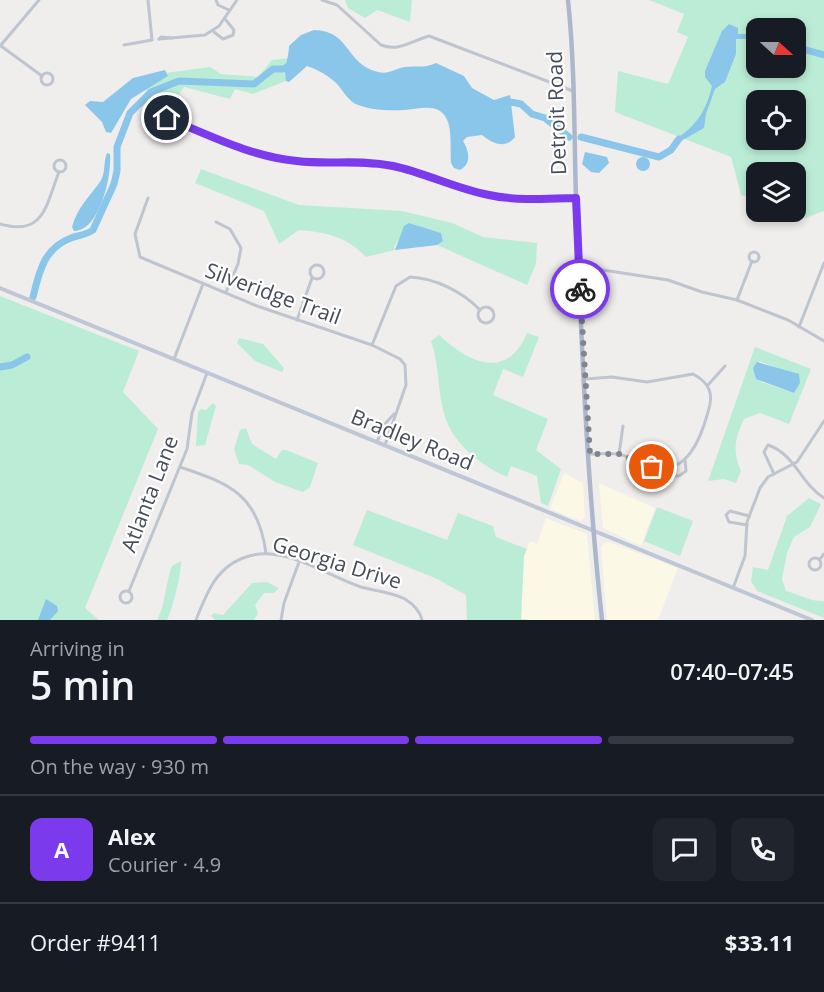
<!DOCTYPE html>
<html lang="en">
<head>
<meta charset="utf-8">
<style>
  :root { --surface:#171b24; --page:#20242c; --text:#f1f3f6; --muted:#9ea1a6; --line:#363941; --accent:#7c3aed }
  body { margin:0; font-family:"Open Sans",sans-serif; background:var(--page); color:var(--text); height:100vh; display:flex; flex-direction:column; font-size:22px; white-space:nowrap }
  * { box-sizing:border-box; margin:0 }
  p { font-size:20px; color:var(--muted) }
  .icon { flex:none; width:33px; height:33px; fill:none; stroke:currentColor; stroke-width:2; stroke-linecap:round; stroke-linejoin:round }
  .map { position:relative; height:620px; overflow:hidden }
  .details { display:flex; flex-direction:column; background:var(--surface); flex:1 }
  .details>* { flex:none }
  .needle { width:39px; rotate:111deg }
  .buttons { position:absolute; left:746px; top:18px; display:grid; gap:12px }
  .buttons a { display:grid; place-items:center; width:60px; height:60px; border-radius:12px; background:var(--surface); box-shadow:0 3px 9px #0003; font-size:30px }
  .pin { position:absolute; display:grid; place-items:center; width:51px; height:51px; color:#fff; margin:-26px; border:3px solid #fff; border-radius:50%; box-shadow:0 2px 6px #0007 }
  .courier { position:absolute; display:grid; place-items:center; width:60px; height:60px; margin:-30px; border:4px solid #7c3aed; border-radius:50%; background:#fff; color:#222; box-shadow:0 2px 8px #0007 }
  .summary em { font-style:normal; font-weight:600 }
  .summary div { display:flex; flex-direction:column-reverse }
  .summary { display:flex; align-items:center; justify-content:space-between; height:102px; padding:0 30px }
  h1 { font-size:39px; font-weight:600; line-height:45px }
  .bar { display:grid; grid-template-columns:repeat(4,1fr); gap:9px 6px; align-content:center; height:72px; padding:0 30px }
  .bar i { height:8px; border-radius:4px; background:var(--line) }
  .bar .active { background:var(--accent) }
  .bar p { grid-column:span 4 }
  .line { display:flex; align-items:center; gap:15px; padding:0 30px; border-top:2px solid var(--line) }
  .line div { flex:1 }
  .round { display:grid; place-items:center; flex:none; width:63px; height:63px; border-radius:12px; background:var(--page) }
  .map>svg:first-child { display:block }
  .commercial { fill:#fbf8e5 }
  .green { fill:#bbedd6; fill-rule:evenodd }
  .water { fill:#89c6e9 }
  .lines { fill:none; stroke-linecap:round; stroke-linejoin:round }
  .river { stroke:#89c6e9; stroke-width:7 }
  .street { stroke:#bec5cf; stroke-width:3 }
  .secondary { stroke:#bfc7d6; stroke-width:4 }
  .primary { stroke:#adb7cc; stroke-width:4.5 }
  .done { stroke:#82858d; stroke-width:6; stroke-dasharray:0 10.8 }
  .route { stroke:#7c3aed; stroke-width:8 }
  .labels { text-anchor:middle; stroke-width:4.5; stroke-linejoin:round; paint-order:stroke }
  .street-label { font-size:21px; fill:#464d5a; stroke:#fff }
</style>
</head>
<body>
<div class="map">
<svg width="824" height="620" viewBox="0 0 824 620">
  <rect width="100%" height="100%" fill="#f0eded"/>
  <g class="commercial">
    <path d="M564 473 583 483 585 517 581 521 550 509Z"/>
    <path d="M599 483 655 508 641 546 603 528Z"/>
    <path d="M546 518 587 534 595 620H521L524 556 530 541 537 544Z"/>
    <path d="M609 542 678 568 658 620H607L601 548 604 543Z"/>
  </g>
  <g class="green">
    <path d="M345 0H412L410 22 377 10 365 18 348 8Z"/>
    <path d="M649 0H824V211L805 218 787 212H795V172H756V200L741 195 731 157 615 112 618 71 668 84 688 37 677 32 684 14ZM756 28H795V68H756ZM756 100H795V140H756Z"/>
    <path d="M289 58 284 71 286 81 253 94 235 89 230 99 184 87 169 110 143 104 150 75 210 67 221 74 258 77 272 60Z"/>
    <path d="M201 169 299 205 402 211 452 223 483 237 537 243 536 264 527 285 437 245 443 240 441 233 409 223 394 247 395 250 366 257C347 237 326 232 299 230L279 244 264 211 195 183Z"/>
    <path d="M0 296 139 351 123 392 158 429 85 608 99 620H0Z"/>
    <path d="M527 333 539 337 523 377 503 369 493 395 548 419 536 450 561 469 548 506 541 503 537 476 511 466 507 477C482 466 456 446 446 420 437 395 440 366 431 341L439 335C469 363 507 381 527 333Z"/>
    <path d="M239 338 263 344 284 368 282 372 255 361 237 343Z"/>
    <path d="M755 347 811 369 789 424 760 413 744 419C735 439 732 451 741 471L736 483 724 479 708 481ZM759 361 777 368 800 383 794 393 761 382Z"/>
    <path d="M213 403 216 406 205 445 196 446 198 413 200 409 206 410Z"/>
    <path d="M246 428 252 444 276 459 282 450H286L318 463 310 487 303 492 275 482 248 465 239 464 234 449 240 430Z"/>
    <path d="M809 498 821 504 810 527 794 537 787 553 782 579 786 591C799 594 811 602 824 601V618L757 591 751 581 753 567 768 570 787 516Z"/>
    <path d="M657 507 693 521 680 556 644 541Z"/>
    <path d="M367 510 447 540 458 513 493 526 496 537 527 549 524 556 521 619 530 620H467L466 595 435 578 353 545Z"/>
    <path d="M181 561C182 571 172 611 167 620H157C166 603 165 584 172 566Z"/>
    <path d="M267 582 279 588 274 593H264L255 605 258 613 254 620H215L211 616 214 613 223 615 252 583Z"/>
  </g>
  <g class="water">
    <path d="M729 24 738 28V34H756V39H736V54L725 82 715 89 706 114 704 128 674 145 672 143 674 140C696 127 706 111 712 86L705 77V71L722 31Z"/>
    <path d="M314 30C351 31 345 64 378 72 388 75 396 68 405 67 419 65 422 69 436 63L464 76 472 88 494 100 510 95 515 137C505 150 492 143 482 135L467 137 463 141C469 151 472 163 460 170L454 168 451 163C450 151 452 134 448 122 441 101 419 109 404 110 389 111 372 110 358 105 347 101 343 89 335 82 326 74 318 70 307 66L289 82 286 81C283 68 289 58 289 46L301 35Z"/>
    <path d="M165 70 168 76 131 99 111 133 106 132 102 122 85 105 90 101 103 102 133 78Z"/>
    <path d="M585 152 607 157 609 163 599 173 591 172 582 164Z"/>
    <path d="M107 153 110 154C112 175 100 231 74 231L72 227C77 208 89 197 100 182 106 173 103 162 107 153Z"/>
    <circle cx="643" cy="164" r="7"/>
    <path d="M409 223 441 233 443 241 437 245 395 250 404 226Z"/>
    <path d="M757 362 799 374 800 383 794 393 756 379 753 368Z"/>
    <path d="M46 599 57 606 58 611 50 620H38Z"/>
  </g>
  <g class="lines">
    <g class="river">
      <path d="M795 47 824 55"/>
      <path d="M505 106 511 102 521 104 532 114 545 118 569 137"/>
      <path d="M581 137 659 157 671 150 679 139"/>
      <path d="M33 297C39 272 44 248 71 238 79 235 86 235 93 230L114 184 117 171V147L130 113 151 92 179 81 254 84 273 69H284L291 64"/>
      <path d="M0 367 12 365 27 357"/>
    </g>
    <g class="street">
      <path d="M216 0 218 5 229 10"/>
      <path d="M322 0 337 5 381 45C398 52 412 41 429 36L573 91"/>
      <path d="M214 32 223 39 233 35 234 30 225 19"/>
      <path d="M159 39 205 35 219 26 237 0"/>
      <path d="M159 39 161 37 172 38"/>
      <path d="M1 45 39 0"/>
      <path d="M124 45 152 40 148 0"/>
      <path d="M1 46 42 76"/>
      <circle cx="47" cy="79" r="6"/>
      <path d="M154 113C200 131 247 156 297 161 329 165 360 159 392 166 425 173 456 188 489 195 517 201 547 199 576 198"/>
      <circle cx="60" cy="166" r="6"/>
      <path d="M148 198 135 234 140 257 257 306 372 345 400 359 405 365 406 385 385 445"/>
      <path d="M216 222 230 229 241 248 238 264 226 292"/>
      <path d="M0 224C44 237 46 205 59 172"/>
      <circle cx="754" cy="257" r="5"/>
      <circle cx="317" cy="272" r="7"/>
      <path d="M579 270H603L668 280 702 292 737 300 788 320 824 341"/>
      <path d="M737 300 752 261"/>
      <circle cx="486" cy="315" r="8"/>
      <path d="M297 320 312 278"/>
      <path d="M799 327 824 263"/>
      <path d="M372 345 396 286 410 277C435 278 463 292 480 310"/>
      <path d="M174 359 203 284"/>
      <path d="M585 379 612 377 647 382 693 374C710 383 714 394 708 412 701 438 687 476 652 467 641 464 630 456 618 454 609 453 599 454 590 454"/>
      <path d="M708 385 725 366"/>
      <path d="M377 442 385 424 394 414"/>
      <path d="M619 454 623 426"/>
      <path d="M180 467C231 484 258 495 266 553"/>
      <path d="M667 468 672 476H679L686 471 685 460"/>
      <path d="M774 474 764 452 768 445C795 454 801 484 824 498"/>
      <path d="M747 525 729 522 726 515 730 511 749 516"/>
      <circle cx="815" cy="564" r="6"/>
      <path d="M820 559 824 554"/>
      <path d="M733 588 745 556 747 522 760 488 768 477 797 462 824 421"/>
      <circle cx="126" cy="597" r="6"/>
      <path d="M129 591 187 449 192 413 207 373"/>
      <path d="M196 620C207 592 217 565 249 556 285 545 327 576 361 587 375 591 392 592 405 599 413 604 420 611 422 620"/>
      <path d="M281 620 284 603 299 562"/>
    </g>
    <path class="secondary" d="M0 288 812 620"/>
    <path class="primary" d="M568 0C575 67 574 132 576 199 581 339 587 481 602 620"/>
  </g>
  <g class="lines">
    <path class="done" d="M580 289 590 454H619L652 467"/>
    <path class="route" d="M167 118C209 135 252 157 297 161 329 165 360 159 393 166 426 173 456 189 489 195 517 201 547 199 576 198L580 289"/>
  </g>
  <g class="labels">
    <g class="street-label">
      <text transform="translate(557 113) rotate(-92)" y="7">Detroit Road</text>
      <text transform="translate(273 294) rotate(20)" y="7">Silveridge Trail</text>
      <text transform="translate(412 440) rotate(22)" y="7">Bradley Road</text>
      <text transform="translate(150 494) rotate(-69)" y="7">Atlanta Lane</text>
      <text transform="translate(337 563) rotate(17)" y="7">Georgia Drive</text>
    </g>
  </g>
</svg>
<div class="buttons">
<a><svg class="needle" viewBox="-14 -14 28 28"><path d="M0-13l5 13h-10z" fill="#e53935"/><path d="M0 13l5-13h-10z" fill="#9ea1a6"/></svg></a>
<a><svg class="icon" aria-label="locate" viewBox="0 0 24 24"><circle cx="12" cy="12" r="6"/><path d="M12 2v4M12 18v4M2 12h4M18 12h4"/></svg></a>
<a><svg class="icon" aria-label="layers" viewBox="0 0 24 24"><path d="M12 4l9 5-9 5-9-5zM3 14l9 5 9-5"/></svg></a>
</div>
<div class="pin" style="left:652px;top:467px;background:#ea580c"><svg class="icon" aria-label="bag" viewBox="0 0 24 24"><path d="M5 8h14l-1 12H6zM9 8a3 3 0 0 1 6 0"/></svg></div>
<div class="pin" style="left:167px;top:118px;background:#1f2937"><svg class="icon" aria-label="home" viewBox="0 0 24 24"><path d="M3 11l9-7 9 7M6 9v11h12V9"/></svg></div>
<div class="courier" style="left:580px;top:289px"><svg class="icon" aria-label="bike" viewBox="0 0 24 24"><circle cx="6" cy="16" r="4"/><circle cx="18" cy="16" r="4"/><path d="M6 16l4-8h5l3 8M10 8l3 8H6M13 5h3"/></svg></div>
</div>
<section class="details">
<div class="summary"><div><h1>5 min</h1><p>Arriving in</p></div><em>07:40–07:45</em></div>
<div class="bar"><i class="active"></i><i class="active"></i><i class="active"></i><i></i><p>On the way · 930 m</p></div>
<div class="line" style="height:108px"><b class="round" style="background:var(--accent);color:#fff">A</b><div><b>Alex</b><p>Courier · 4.9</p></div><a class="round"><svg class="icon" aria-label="chat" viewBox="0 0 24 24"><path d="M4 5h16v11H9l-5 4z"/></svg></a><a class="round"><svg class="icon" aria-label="phone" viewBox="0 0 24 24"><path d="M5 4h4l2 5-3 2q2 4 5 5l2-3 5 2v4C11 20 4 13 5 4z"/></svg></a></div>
<div class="line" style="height:78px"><div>Order #9411</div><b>$33.11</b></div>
</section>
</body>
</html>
